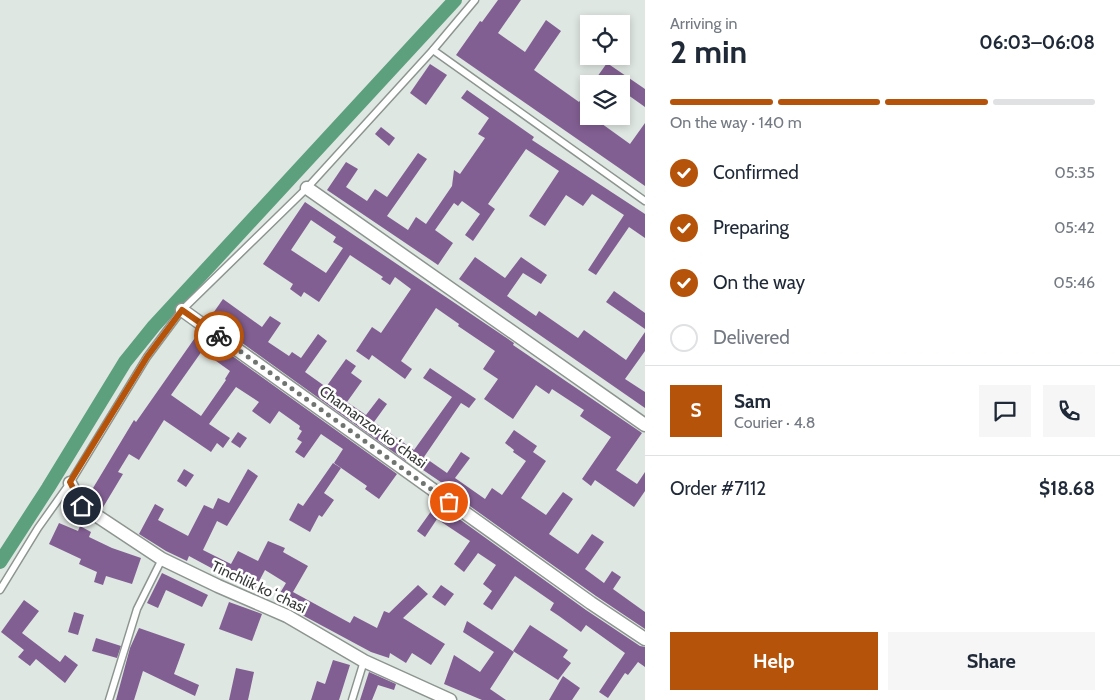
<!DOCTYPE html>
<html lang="en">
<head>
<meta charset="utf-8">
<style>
  :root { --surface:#fff; --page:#f6f6f7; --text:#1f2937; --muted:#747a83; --line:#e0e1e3; --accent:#b45309 }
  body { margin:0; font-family:Cabin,sans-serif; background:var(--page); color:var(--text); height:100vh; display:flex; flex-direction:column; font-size:19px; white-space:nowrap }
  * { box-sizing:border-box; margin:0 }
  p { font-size:16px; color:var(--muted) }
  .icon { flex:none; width:28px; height:28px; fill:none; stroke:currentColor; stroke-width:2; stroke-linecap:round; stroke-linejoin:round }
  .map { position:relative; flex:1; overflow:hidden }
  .drawer { display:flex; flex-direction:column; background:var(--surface); width:475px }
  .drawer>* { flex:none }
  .buttons { position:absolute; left:580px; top:15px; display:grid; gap:10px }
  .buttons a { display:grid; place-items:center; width:50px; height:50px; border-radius:0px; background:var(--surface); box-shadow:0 2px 8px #0003; font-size:25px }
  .pin { position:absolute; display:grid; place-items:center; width:42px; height:42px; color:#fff; margin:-21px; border:2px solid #fff; border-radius:50%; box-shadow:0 1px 5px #0007 }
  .courier { position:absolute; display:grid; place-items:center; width:50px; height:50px; margin:-25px; border:4px solid #b45309; border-radius:50%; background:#fff; color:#222; box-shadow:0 1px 6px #0007 }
  .head em { font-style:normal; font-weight:700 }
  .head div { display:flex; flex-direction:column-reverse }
  .head { display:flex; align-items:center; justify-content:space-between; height:85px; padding:0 25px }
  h1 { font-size:32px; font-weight:700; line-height:38px }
  .bar { display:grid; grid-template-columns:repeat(4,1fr); gap:8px 5px; align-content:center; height:60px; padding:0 25px }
  .bar i { height:6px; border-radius:4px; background:var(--line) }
  .bar .selected { background:var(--accent) }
  .bar p { grid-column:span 4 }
  .line { display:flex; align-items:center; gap:12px; padding:0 25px; border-top:1px solid var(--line) }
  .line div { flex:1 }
  .round { display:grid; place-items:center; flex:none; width:52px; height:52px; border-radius:0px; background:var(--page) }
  ol { padding:0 25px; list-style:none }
  li { display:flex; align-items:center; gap:15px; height:55px }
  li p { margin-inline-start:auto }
  li .icon { padding:5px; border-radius:50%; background:var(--accent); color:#fff; stroke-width:4 }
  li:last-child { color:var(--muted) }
  li i { width:28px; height:28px; border:2px solid var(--line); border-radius:50% }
  .action { display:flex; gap:10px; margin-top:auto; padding:10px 25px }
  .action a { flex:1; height:58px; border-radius:0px; background:var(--accent); color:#fff; font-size:20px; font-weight:700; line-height:58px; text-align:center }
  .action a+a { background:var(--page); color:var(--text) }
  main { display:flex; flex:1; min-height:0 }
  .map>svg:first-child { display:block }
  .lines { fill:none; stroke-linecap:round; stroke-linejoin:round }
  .canal { stroke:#5da07d; stroke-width:14 }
  .building { fill:#825f92; fill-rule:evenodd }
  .service-casing { stroke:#8d9590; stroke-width:9 }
  .minor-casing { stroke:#8d9590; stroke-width:15 }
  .service { stroke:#fff; stroke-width:6 }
  .minor { stroke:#fff; stroke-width:12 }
  .done { stroke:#707572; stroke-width:5; stroke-dasharray:0 9 }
  .route { stroke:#b45309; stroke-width:6 }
  .labels { text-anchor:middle; stroke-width:5; stroke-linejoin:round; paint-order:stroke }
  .street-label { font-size:15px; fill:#343735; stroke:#fff }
</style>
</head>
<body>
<main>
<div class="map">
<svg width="645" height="700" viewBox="0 0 645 700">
  <rect width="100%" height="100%" fill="#dfe7e2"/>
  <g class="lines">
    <path class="canal" d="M0 562 48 488 125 362 154 326 455 0"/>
  </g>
  <g class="building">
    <path d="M498 0H521L498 33 525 52 546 20 561 31 534 70 579 102 589 89V116H602L598 121 630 144 645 123V186L456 55 480 21 482 22Z"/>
    <path d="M607 63 645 89V107L621 90V84H592Z"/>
    <path d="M430 64 447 75 426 105 410 93Z"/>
    <path d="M467 90 534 137 532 140 645 214V238L629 227 596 275 588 270 624 215 592 194 583 206 566 195 545 226 529 216 559 171 526 149 488 204 495 209 473 241 465 235 480 214 462 201 458 206 454 203 435 230 453 243 438 265 327 190 346 162 358 169 346 187 367 201 375 189 387 197 418 153 427 159 387 216 408 230 416 217 426 224 452 186 454 170 460 174 485 138 478 134 489 118 461 98Z"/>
    <path d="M381 127 395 138 389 146 375 134Z"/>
    <path d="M305 202 514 343 513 345 642 433 616 470 637 484 645 472V491L634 507 595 480 591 486 582 479 611 437 580 416 584 410 552 389 549 394 536 385 513 419 484 399 498 379 483 369 495 351 458 326 459 324 436 308 401 361 412 369 405 379 372 355 369 360 356 351 372 327 381 333 411 289 395 277 390 285 381 279 383 277 350 255 319 302 304 292 301 297 290 289 293 284 263 264ZM311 220 336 237 333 242 343 248 326 273 291 250Z"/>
    <path d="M475 257 505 278 521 257 547 275 541 284 523 273 507 296 536 316 539 311 578 338 584 330 626 360 645 332V351L625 379 645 392V408L459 279Z"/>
    <path d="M614 291 645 313V329L606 302Z"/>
    <path d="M223 299 262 327 270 316 281 323 268 342 289 356 292 352 301 358 318 334 327 341 305 372 326 387 346 359 356 366 351 373 362 381 347 402 366 415 379 398 387 404 374 422 414 450 452 397 423 378 430 368 476 399 469 408 461 403 424 457 447 473 461 452 470 458 455 478 485 499 492 488 502 495 526 461 513 452 514 450 505 443 514 430 537 446 533 452 546 461 521 498 546 515 563 492 573 499 549 534 578 554 592 534 604 542 585 569 604 583 612 571 621 577 613 589 645 612V629L596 596 446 489 448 487 407 459 406 461 209 319Z"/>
    <path d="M199 332 397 474 379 499 365 489 367 486 334 463 343 449 321 434 304 458 295 452 302 442 297 439 302 431 299 429 300 426 279 411 270 424 252 411 259 402 236 387 209 424 230 438 223 448 217 443 211 452 164 420 139 460 129 454 118 472 123 474 102 509 88 500 87 498 134 420 136 422ZM202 351 230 371 225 379 226 380 201 416 171 395Z"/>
    <path d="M238 432 247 438 240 448 231 442Z"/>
    <path d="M333 463 341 468 324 493 334 500 322 517 319 515 310 532 289 520 298 503 303 506Z"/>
    <path d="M184 469 194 475 186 487 177 481Z"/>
    <path d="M248 469 258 476 227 526 217 521 203 550 231 564 238 551 258 561 268 541 285 548 283 552 308 566 293 592 350 623 354 616 377 628 384 611 389 613 418 585 428 594 403 618 445 644 431 665 412 653 406 663 390 653 389 658 371 652 291 609 292 606 277 598 286 583 265 570 254 591 189 556 187 561 166 551 139 534 155 504 164 509 158 520 188 536 204 505 213 509 218 498 229 503Z"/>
    <path d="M437 503 586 610 640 646 645 647V667L638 662 628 675 625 673 608 698 599 692 625 653 586 625 581 632 559 616 550 610 554 603 515 576 492 610 483 604 492 591 483 584 496 565 478 553 464 572 454 564 470 541 437 519 425 537 417 531Z"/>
    <path d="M59 523 78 531 80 526 91 532 89 537 112 548 141 558 132 584 106 576 103 585 94 582 97 572 79 564 81 559 49 544Z"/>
    <path d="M162 573 208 595 202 607 166 590 158 608 147 603Z"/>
    <path d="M441 585 454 594 445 606 432 597Z"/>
    <path d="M24 600 39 611 22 633 60 662 65 655 78 665 65 683 36 659 30 666 18 657 24 650 1 632Z"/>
    <path d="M229 602 262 614 252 641 219 629Z"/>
    <path d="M74 612 84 615 78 635 68 632Z"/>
    <path d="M467 621 514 652 490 689 506 700H482L444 684 454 655 480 672 494 652 463 632Z"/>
    <path d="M530 625 568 650 563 657 571 663 558 680 513 651Z"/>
    <path d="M139 628 185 644 174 674 199 685 195 696 143 671 134 700H116L130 648Z"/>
    <path d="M96 638 121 646 117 658 92 651Z"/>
    <path d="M333 660 350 665 339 700H311L317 681 325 684Z"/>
    <path d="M236 668 254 672 248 700H229Z"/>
    <path d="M369 672 396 684 394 690 378 685 372 700H360Z"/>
    <path d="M563 676 580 688 572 700H549Z"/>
  </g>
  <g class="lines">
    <defs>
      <g id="service">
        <path d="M433 50 645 201"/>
        <path d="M0 590 38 528 70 483 147 357 182 310 307 188 433 50 475 0"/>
        <path d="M109 700 137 609 162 559"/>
        <path d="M352 700 364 661"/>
      </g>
      <g id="minor">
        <path d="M307 188 645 425"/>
        <path d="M182 310 591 603 645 639"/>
        <path d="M70 483 82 506 162 559 218 586 287 616 364 661 450 700"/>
      </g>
    </defs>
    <use href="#service" class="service-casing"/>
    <use href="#minor" class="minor-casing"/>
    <use href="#service" class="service"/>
    <use href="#minor" class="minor"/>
  </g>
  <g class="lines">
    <path class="done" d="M219 336 449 502"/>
    <path class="route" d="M82 506 70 482 147 357 182 310 219 336"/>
  </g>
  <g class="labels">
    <g class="street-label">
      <text transform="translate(373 427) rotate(36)" y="5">Chamanzor koʻchasi</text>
      <text transform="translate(259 587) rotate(25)" y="5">Tinchlik koʻchasi</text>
    </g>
  </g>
</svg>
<div class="buttons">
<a><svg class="icon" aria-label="locate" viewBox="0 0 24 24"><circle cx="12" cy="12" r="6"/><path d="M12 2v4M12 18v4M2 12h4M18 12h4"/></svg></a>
<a><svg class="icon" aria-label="layers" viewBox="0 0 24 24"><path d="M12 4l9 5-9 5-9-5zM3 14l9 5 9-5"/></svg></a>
</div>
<div class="pin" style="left:449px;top:502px;background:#ea580c"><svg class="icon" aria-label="bag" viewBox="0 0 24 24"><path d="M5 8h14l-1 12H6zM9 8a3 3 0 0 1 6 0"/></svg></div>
<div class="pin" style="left:82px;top:506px;background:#1f2937"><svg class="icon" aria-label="home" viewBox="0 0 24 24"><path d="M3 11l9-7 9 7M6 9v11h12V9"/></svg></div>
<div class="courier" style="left:219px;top:336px"><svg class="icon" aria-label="bike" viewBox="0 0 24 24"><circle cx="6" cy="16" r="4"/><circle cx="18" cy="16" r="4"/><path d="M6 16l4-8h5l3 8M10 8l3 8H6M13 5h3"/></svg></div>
</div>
<section class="drawer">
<div class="head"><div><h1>2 min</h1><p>Arriving in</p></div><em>06:03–06:08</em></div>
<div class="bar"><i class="selected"></i><i class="selected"></i><i class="selected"></i><i></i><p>On the way · 140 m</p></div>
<ol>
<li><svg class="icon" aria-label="check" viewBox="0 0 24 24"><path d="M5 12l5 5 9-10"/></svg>Confirmed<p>05:35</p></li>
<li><svg class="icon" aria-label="check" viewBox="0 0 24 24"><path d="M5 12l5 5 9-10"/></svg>Preparing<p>05:42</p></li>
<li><svg class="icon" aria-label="check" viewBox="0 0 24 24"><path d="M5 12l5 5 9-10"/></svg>On the way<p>05:46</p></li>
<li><i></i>Delivered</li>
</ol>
<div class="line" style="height:90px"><b class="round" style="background:var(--accent);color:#fff">S</b><div><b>Sam</b><p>Courier · 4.8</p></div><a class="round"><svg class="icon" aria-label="chat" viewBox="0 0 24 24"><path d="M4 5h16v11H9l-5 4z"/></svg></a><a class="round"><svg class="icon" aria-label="phone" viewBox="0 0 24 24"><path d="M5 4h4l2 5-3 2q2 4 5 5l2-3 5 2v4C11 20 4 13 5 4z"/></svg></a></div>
<div class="line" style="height:65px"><div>Order #7112</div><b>$18.68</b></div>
<div class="action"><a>Help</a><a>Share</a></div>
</section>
</main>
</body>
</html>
